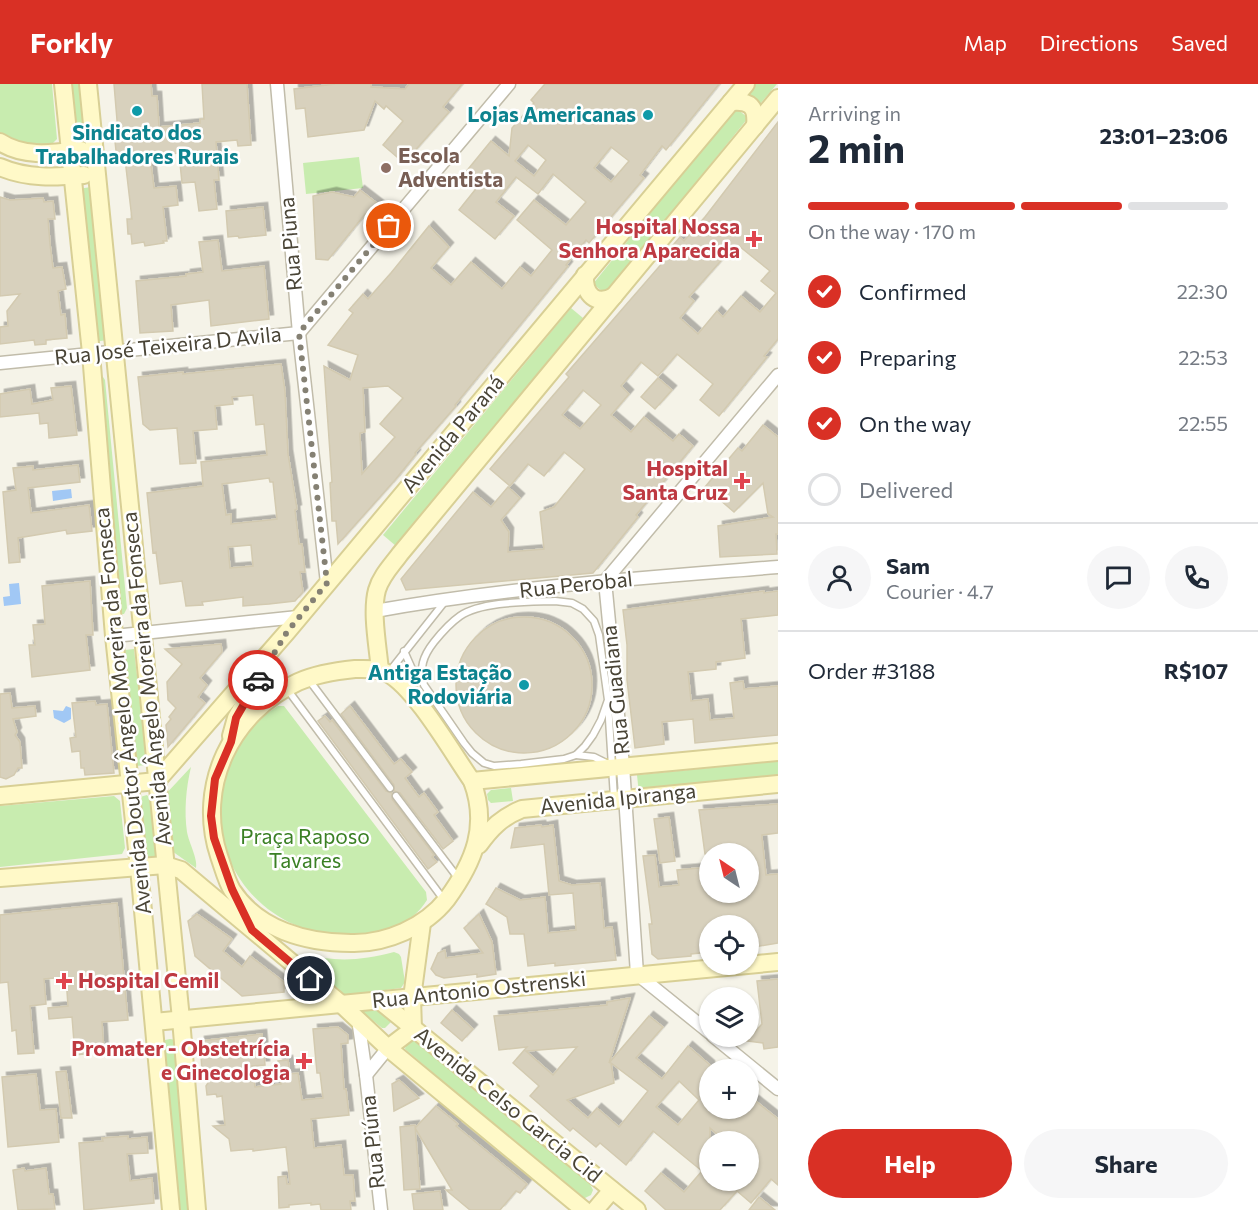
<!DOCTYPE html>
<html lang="en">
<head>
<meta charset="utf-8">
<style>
  :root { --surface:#fff; --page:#f6f6f7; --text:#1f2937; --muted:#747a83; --line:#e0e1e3; --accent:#d93025 }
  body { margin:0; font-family:Commissioner,sans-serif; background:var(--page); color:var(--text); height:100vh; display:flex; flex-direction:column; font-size:22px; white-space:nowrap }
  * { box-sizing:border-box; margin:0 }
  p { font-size:20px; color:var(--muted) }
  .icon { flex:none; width:33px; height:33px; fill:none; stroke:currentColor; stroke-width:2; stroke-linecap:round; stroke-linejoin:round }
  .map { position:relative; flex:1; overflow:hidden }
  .sheet { display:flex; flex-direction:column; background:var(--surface); width:480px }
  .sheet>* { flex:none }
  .needle { width:39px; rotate:325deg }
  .fabs { position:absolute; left:699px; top:759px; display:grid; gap:12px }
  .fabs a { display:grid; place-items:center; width:60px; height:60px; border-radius:50%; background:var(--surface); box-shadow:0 2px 4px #0004; font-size:30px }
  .pin { position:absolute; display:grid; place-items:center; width:51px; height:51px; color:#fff; margin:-26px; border:3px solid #fff; border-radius:50%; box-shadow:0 2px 6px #0007 }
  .courier { position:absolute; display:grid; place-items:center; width:60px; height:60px; margin:-30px; border:4px solid #d93025; border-radius:50%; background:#fff; color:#222; box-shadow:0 2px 8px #0007 }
  .head em { font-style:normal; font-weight:700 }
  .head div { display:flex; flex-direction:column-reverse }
  .head { display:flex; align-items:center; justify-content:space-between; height:102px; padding:0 30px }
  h1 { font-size:39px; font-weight:700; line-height:45px }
  .bar { display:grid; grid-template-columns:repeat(4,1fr); gap:9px 6px; align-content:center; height:72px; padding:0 30px }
  .bar i { height:8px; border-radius:4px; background:var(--line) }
  .bar .selected { background:var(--accent) }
  .bar p { grid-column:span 4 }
  .line { display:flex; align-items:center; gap:15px; padding:0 30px; border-top:2px solid var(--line) }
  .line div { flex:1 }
  .round { display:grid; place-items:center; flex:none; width:63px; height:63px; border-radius:32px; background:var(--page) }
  ol { padding:0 30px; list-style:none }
  li { display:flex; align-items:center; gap:18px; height:66px }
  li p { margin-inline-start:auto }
  li .icon { padding:6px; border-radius:50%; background:var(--accent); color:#fff; stroke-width:4 }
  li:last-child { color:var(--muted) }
  li i { width:33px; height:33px; border:3px solid var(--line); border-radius:50% }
  .primary-button { display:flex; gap:12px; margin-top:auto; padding:12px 30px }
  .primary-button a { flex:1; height:69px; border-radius:36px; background:var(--accent); color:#fff; font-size:24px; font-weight:700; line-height:69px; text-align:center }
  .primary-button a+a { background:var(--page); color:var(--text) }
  header { display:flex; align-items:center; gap:36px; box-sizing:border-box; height:84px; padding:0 30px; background:var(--accent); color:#fff }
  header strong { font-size:28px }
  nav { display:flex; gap:33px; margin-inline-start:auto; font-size:21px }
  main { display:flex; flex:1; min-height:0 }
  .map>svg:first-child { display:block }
  .green { fill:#c8ecaf }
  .water { fill:#a1c8f5 }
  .building { fill:#d8d1bd; stroke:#d3cab0; stroke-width:1.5; fill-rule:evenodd; filter:url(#shadow) }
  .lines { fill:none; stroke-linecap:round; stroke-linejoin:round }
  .lane-casing { stroke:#c1bcaa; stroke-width:9 }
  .street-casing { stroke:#c1bcaa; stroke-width:15 }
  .secondary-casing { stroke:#d8cf95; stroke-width:20 }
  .lane { stroke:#fff; stroke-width:6 }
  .street { stroke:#fff; stroke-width:12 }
  .secondary { stroke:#fff9c8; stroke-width:16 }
  .done { stroke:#858174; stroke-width:6; stroke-dasharray:0 10.8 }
  .route { stroke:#d93025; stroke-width:8 }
  .culture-dot { fill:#0f9aa8; stroke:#fff; stroke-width:2 }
  .education-dot { fill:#8d6e63; stroke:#fff; stroke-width:2 }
  .health-dot { fill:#e0444e; stroke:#fff; stroke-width:2 }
  .labels { text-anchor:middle; stroke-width:5; stroke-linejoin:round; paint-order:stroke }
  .culture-label { font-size:21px; font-weight:bold; fill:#0d838f; stroke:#fff; text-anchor:end }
  .education-label { font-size:21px; font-weight:bold; fill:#785e54; stroke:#fff; text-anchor:start }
  .health-label { font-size:21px; font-weight:bold; fill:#be3a42; stroke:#fff; text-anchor:end }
  .street-label { font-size:21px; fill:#494436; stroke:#fff }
  .park-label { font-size:21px; fill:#3b8025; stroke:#fff }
</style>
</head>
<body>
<header>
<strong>Forkly</strong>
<nav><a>Map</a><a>Directions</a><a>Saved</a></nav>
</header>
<main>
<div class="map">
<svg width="778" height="1126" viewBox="0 0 778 1126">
  <defs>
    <filter id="shadow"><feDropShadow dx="4.5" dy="-4.5" stdDeviation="0" flood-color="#0004"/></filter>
  </defs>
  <rect width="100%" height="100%" fill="#f5f3e8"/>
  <g class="green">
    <path d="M0 0H52L57 55 53 59C35 66 17 56 0 48Z"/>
    <path d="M67 0H80L85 55 72 56Z"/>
    <path d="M756 0H777L760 20 748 9Z"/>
    <path d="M735 23 748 34 606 210 593 200Z"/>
    <path d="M359 73 363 104 306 110 303 79Z"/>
    <path d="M91 103 107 256 94 258 78 105Z"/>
    <path d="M571 224 583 234 396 462 383 451Z"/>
    <path d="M100 293H103L105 296 127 524 124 530H121L118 528Z"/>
    <path d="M134 565 147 681 136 682 125 566Z"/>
    <path d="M278 622H284L426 808 427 816C414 837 394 845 370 849 274 866 195 779 227 685 236 659 254 637 278 622Z"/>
    <path d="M778 677V696L639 710 637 691Z"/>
    <path d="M191 683C186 704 184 727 187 748 189 759 198 775 196 784L169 765 163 713Z"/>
    <path d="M511 704 513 717 491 719 488 716 487 710 491 706Z"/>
    <path d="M147 711 152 717 158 774 145 777 137 716 140 713Z"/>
    <path d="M114 712 120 717 125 764 122 770 0 783V722Z"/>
    <path d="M394 868 399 870 401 873 405 898 401 904 348 911H343L299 874 302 870C336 878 360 877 394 868Z"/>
    <path d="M379 925 391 935 392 937 385 944H382L360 926Z"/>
    <path d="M170 955 176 956 193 1126H178L164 959 165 956Z"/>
    <path d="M412 955 418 956 590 1100 593 1106 591 1111 583 1115 580 1114 405 965 406 961Z"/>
  </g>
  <g class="water">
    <path d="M71 405 72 414 53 417 52 407Z"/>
    <path d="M19 499 21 520 4 522 3 513 10 512 9 500Z"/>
    <path d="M66 622 71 624V635L64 639 54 634 53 626 63 627Z"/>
  </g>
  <g class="building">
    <path d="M114 0H151L152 12H157L159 43 200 39V35H204L202 0H247L251 61 238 62 237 56 216 58 219 96H214L217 125 199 127 195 98 182 99 179 69 150 72 154 104 176 102 178 121 163 123 167 157H163L164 159 145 162 144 158 132 160 131 150H128L127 135H132L125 75 117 76 114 48H118Z"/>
    <path d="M335 0H371V3L405 5 409 0H462L443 23 449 28 404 79 383 61 403 37 386 22 384 25 375 17 364 46 308 53 305 24 296 25 294 5Z"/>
    <path d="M545 0H719L666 66 662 62 640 91 644 94 589 159 586 156 566 181 568 182 455 321 456 322 415 369 416 370 395 396 338 460 336 437H332L330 399 332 398 324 282 350 296 358 271 328 261 353 229 349 226 363 210 368 215 391 189 429 142 449 163 431 184 451 201 471 178 502 205 520 183 531 192 552 166 517 136 534 116 566 141 586 118 553 90 538 110 516 93 496 118 514 132 495 155 459 126 479 101 465 89 491 57 509 72 512 44 534 19 531 16ZM528 61 546 76 534 92 515 77ZM611 63 629 77 611 98 594 84ZM388 302 403 314 380 340 395 353 362 390 360 352V349L365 348 363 304Z"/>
    <path d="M778 38V255L764 272 767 273 719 332 700 316 713 300 677 270 658 292 641 278 621 302 629 310 611 331 631 348 644 333 673 357 679 350 693 362 656 407 636 431 638 433 593 489 406 506 401 495 473 408 491 423 508 403 520 414 501 436 509 448 508 468 544 465 540 428 554 423 585 385 564 368 544 392 528 380 510 402 490 385 569 293 566 290 665 176 662 174 680 153 684 157 705 133ZM739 162 770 187 761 197 776 209 760 228 741 212 723 233 717 227 698 250 680 234 694 217 689 213 726 171 730 174ZM583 306 601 321 580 345 562 331Z"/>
    <path d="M360 106 382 123 371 136 365 130 328 176 316 175 313 112 332 108 354 113Z"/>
    <path d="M0 113 10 116 43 114 44 118 53 117 55 135H48L50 160 53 184 62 183 66 205 58 207 61 231 65 230 67 254 46 256V260L35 261 34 256 0 260V243L8 242 7 227 20 210 0 212Z"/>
    <path d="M263 123 266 151 239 154 238 152 228 153 226 127Z"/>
    <path d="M218 156 222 187 264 182 269 235 211 242 209 216 171 221 173 247 140 249 136 197 186 192V190L203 188 199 158Z"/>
    <path d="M281 280 285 307 288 370 297 425 295 426 299 460H302L305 488H300L303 508 295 517 269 520 243 522V513L202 518 203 521 186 522 182 497 160 500 156 468 153 469 147 409 203 402 201 378 267 371 264 340 256 341 253 311 232 313 233 320 215 322 217 345 193 347 196 379 180 380 177 344 150 346 143 340 138 293 183 288V290ZM269 394 270 398H273L277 435 231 440V430L226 431 222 400ZM251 461 253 482 230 484 228 463Z"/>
    <path d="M658 294 672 306 655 325 641 313Z"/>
    <path d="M71 302 77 351 49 354 48 339 40 340 39 329 0 333V310L30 305 32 320 53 316 51 304Z"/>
    <path d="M763 341 778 353V450H776L777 470 720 473 718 442 773 433 768 430 763 399 734 428 705 403 738 364 742 367Z"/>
    <path d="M78 381 80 398 28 404 31 429 89 421 92 447 67 450 66 446 18 454 20 478 9 479 3 408 16 406 13 384 33 382V386Z"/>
    <path d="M90 497 93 551H86L90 586 32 593 29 561H35L33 541 45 540 42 502Z"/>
    <path d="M764 507V509L778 507V531L741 535 745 574 716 578V585L688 588 691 617 708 615 710 636 734 634 730 599 743 597 744 605 778 602V651L695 659 693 635 662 638 664 660 635 664 627 596V561L623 526Z"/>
    <circle cx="524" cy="601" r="68"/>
    <path d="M221 560 222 568 200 594 207 601 198 613 205 619 168 663 166 641 171 635 169 633 176 624 168 616 167 598 182 580 165 565Z"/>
    <path d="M10 609 12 624 35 622 36 632 13 635 17 648 15 651 20 658 22 684H18L14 691 6 695 0 693V610Z"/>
    <path d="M95 617 96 621 107 620 114 689 85 691 84 684H81L80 667 72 668 70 654 76 653 72 619Z"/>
    <path d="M350 622 394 680 401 675 412 688 405 694 419 713 424 709 438 728 434 731 453 757 443 765 400 709 394 707V701L341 630Z"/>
    <path d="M325 632 330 638 332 636 386 707 392 709V715L434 771 432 773 437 778 428 785 318 637Z"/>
    <path d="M778 720V749L762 751V754L766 791 778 790V859L748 864V842H710V868L691 870V872L658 875 652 870 649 840H652L643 772 655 771 659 803 679 801 677 786 710 783V808H748V770H705L699 726Z"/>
    <path d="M669 733 675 777 660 779 654 735Z"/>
    <path d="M541 741 542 743 553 741 559 797 572 801 600 799 604 844 612 843 616 876 555 882V879L528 882 524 850H510L507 833 486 820 496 804 520 816 545 813 548 849 576 846 573 809 549 811 544 760 511 764 515 744Z"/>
    <path d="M117 819 128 936 102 938 104 968 75 971 72 933 49 935 48 924 68 922 66 893 44 895 46 920 30 922 34 969 18 970 16 946 12 947 8 898 0 899V831Z"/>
    <path d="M197 830 232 855 223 867 242 883 250 872 284 898V908L242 912 195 872 188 837Z"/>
    <path d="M479 830 492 858 496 890 477 893V890L444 894 436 891 431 885 438 869 445 866 446 874 483 869 464 844Z"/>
    <path d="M778 895V963L764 965 763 959 747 957 762 940 757 897Z"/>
    <path d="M630 914 609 979 649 932 663 943 636 974 662 995 688 962 710 981V1024H748V1011L778 1035V1101L771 1095 751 1119 737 1107 720 1126H666L645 1107 661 1089 684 1108 702 1087 653 1047 626 1081 600 1059 596 1063 573 1044 570 1047 530 1012 539 1002 513 979 527 963 499 966 494 932 607 921V918ZM577 963 553 991 526 967ZM611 979 648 1007 619 1043 597 1024 588 1034 567 1016 614 999ZM679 997 699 1016 678 1041 656 1023ZM710 1044 726 1058H748V1096H710Z"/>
    <path d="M452 926 473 945 462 957 441 939Z"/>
    <path d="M338 943 348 951V959L341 960 344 1005H346L349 1031 311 1035 314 1064 341 1061 344 1091H353L355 1117H350L351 1126H321L320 1120 311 1121V1119L289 1121V1123L279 1124 278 1093 286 1092 287 1100H290L286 1063 253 1067V1065L231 1067 229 1055 213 1042 225 1041 222 1012 217 1013 216 1010 207 1011 206 1002 217 985 202 987 200 957 262 950 265 981 252 982 255 1003 281 1000 278 977 288 976 290 990 298 989 302 1016 323 1014 320 989H317L313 945Z"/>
    <path d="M66 987 72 1034H61L56 988Z"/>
    <path d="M36 990 40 1026 56 1025 59 1058 8 1063 2 993Z"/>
    <path d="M399 996 419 1014 394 1027 392 1000Z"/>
    <path d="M436 1022 458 1040 456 1042 527 1100 520 1109 516 1107 500 1126H470L446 1106H452L415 1044Z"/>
    <path d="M415 1041 420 1105 404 1106 400 1043Z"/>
    <path d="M128 1052V1055L147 1053 148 1069 127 1070 130 1097 152 1094 154 1119 84 1126 79 1059 103 1057 102 1054Z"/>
    <path d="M24 1084 25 1087 46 1084 49 1110H53L55 1125 18 1126 13 1086Z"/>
    <path d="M440 1107 443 1126H414L412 1110Z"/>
    <path d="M759 1113 775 1126H749Z"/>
  </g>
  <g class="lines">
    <defs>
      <g id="lane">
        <path d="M555 517 572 519 583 525 594 537 599 551 608 616 601 636 593 651 585 662 576 671 564 675 521 680 494 682 484 679 472 669 464 659 424 601C419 584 423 572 434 558 442 548 450 539 460 532 482 517 529 518 555 517Z"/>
        <path d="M404 567 412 585 421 590"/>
        <path d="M389 588 446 516"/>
        <path d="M309 596 390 704"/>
        <path d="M287 605 444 816"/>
        <path d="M608 619 614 714"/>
        <path d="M576 671 594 673 608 680"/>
        <path d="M396 712 458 794"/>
      </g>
      <g id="street">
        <path d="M277 0 299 249 327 499"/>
        <path d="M0 279 299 249 509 0"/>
        <path d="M375 527C508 503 643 494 778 483"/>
        <path d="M114 552 298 533"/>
        <path d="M358 935 366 991 381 1126"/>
        <path d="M710 949 637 890 623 682 605 497 778 291"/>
        <path d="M713 952 778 1005"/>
        <path d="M366 991 388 964"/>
      </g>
      <g id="secondary">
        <path d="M63 0 91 269 114 552 139 784 171 1126"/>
        <path d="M88 0 181 935 197 1126"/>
        <path d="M731 18C750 16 757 23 755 42"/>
        <path d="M0 58C24 74 54 69 81 66"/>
        <path d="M0 83C27 95 56 93 84 91"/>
        <path d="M585 191C584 211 596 222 614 212"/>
        <path d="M355 585C365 585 377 584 387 589 415 603 453 670 472 697 489 742 474 778 447 815 425 843 386 860 351 859 307 859 258 846 232 806 226 796 223 783 219 772 196 702 231 629 298 598 316 590 335 587 355 585Z"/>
        <path d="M380 587C378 563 371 528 377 506 381 492 392 481 400 470L778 14"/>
        <path d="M231 652 236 634 263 587"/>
        <path d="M472 697 778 668"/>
        <path d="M0 712 157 697 287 548 746 0"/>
        <path d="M479 761C491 744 502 733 522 725L778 700"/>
        <path d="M0 794 165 781 181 786 340 919 388 964 584 1126"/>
        <path d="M380 917 637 1126"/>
        <path d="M154 938 778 878"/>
        <path d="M388 964 413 945 412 914 422 839"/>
        <path d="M595 1126 612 1106"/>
      </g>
    </defs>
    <use href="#lane" class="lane-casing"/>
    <use href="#street" class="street-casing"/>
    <use href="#secondary" class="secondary-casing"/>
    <use href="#lane" class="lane"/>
    <use href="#street" class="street"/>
    <use href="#secondary" class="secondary"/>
  </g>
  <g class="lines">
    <path class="done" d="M258 596 287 548 327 499 299 249 389 142"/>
    <path class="route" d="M258 596 236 634 231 658 215 695 211 732 214 754 232 805 252 846 310 895"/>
  </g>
  <g class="culture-dot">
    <circle cx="137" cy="27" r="6"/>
    <circle cx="648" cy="31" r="6"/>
    <circle cx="524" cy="601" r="6"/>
  </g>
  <circle class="education-dot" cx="386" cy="84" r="6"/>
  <g class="health-dot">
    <path d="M751 146h6v6h6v6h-6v6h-6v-6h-6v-6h6z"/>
    <path d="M739 388h6v6h6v6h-6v6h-6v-6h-6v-6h6z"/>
    <path d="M61 888h6v6h6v6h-6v6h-6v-6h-6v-6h6z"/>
    <path d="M301 968h6v6h6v6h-6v6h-6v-6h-6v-6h6z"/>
  </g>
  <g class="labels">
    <g class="culture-label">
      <text x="636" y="38">Lojas Americanas</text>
      <text x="137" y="56" text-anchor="middle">Sindicato dos<tspan x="137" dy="24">Trabalhadores Rurais</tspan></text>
      <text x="512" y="596">Antiga Estação<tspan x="512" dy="24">Rodoviária</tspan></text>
    </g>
    <g class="education-label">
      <text x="398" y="79">Escola<tspan x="398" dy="24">Adventista</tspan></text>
    </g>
    <g class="health-label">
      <text x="740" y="150">Hospital Nossa<tspan x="740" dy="24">Senhora Aparecida</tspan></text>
      <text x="728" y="392">Hospital<tspan x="728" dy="24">Santa Cruz</tspan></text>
      <text x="78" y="904" text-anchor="start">Hospital Cemil</text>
      <text x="290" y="972">Promater - Obstetrícia<tspan x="290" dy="24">e Ginecologia</tspan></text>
    </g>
    <g class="street-label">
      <text transform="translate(291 160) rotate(-95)" y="7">Rua Piuna</text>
      <text transform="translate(168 262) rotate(-6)" y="7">Rua José Teixeira D Avila</text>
      <text transform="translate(453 350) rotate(-50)" y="7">Avenida Paraná</text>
      <text transform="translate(576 501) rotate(-6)" y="7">Rua Perobal</text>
      <text transform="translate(147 595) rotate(-96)" y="7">Avenida Ângelo Moreira da Fonseca</text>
      <text transform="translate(616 606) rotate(-96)" y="7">Rua Guadiana</text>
      <text transform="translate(123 627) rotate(-96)" y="7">Avenida Doutor Ângelo Moreira da Fonseca</text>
      <text transform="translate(618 715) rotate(-6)" y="7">Avenida Ipiranga</text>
      <text transform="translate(479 906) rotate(-6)" y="7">Rua Antonio Ostrenski</text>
      <text transform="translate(508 1021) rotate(39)" y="7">Avenida Celso Garcia Cid</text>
      <text transform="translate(373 1058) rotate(-96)" y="7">Rua Piúna</text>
    </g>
    <g class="park-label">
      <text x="305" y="760">Praça Raposo<tspan x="305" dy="24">Tavares</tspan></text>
    </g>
  </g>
</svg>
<div class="fabs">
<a><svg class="needle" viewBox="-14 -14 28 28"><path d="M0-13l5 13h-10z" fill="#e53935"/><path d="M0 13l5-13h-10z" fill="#747a83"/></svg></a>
<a><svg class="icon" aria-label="locate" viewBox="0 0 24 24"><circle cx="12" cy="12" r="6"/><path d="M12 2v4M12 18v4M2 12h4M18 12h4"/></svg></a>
<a><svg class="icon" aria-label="layers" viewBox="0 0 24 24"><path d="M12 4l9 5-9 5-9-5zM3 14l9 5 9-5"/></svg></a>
<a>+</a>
<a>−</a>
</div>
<div class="pin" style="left:389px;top:142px;background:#ea580c"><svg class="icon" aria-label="bag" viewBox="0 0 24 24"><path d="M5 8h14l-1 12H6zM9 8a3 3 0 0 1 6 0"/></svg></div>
<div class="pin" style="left:310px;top:895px;background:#1f2937"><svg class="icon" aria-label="home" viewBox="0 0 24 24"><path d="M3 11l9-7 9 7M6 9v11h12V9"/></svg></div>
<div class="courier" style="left:258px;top:596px"><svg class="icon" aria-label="car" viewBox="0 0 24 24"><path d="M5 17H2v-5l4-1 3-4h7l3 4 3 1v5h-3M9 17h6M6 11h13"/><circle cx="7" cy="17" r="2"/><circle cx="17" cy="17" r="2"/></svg></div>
</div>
<section class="sheet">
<div class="head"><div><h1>2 min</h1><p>Arriving in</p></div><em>23:01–23:06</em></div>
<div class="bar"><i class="selected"></i><i class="selected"></i><i class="selected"></i><i></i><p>On the way · 170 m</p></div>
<ol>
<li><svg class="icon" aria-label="check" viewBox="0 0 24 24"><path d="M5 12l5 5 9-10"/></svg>Confirmed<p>22:30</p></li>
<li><svg class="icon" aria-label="check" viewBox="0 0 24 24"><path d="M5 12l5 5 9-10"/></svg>Preparing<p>22:53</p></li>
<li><svg class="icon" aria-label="check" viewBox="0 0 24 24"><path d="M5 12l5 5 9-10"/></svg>On the way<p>22:55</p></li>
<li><i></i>Delivered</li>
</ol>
<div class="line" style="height:108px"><a class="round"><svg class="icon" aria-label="person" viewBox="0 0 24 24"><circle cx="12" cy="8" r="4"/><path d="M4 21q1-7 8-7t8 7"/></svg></a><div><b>Sam</b><p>Courier · 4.7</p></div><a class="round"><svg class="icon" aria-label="chat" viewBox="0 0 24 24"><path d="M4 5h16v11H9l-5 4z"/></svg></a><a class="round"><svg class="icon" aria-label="phone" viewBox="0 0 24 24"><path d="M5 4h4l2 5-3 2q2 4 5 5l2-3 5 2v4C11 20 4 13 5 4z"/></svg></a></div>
<div class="line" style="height:78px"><div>Order #3188</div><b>R$107</b></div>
<div class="primary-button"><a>Help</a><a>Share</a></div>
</section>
</main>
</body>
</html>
